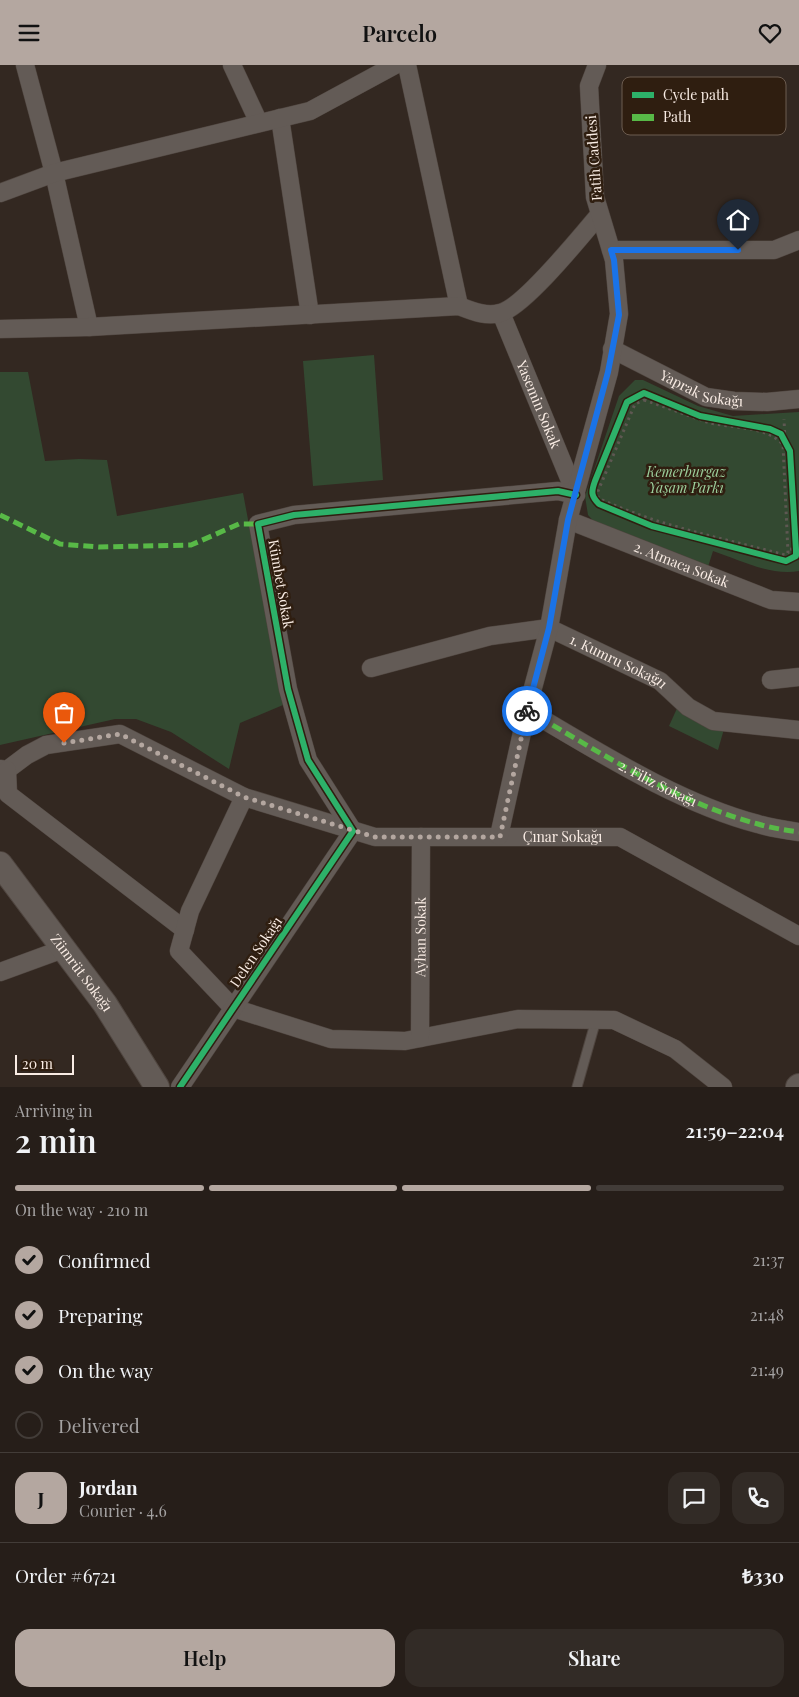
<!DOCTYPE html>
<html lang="en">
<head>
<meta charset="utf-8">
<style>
  :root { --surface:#261e19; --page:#322b26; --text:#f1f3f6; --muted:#a4a2a2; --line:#423c38; --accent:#b4a7a0 }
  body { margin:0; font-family:"Playfair Display",serif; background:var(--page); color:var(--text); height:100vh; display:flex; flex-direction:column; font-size:19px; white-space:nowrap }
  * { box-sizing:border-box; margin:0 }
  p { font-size:16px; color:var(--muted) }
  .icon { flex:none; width:28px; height:28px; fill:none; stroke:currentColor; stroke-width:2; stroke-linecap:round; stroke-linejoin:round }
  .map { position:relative; height:1022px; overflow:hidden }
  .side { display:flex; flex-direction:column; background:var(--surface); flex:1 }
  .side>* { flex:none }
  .scale { position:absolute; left:15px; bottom:12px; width:59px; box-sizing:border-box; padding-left:5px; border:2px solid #f9ece4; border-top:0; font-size:14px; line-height:18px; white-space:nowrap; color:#f9ece4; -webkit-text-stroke:4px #2f1e10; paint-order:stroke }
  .pin { position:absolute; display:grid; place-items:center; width:42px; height:42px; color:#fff; margin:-51px -21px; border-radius:50% 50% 50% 0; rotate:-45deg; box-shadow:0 0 5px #0007 }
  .pin .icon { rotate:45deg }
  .courier { position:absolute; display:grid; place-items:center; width:50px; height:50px; margin:-25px; border:4px solid #1a73e8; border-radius:50%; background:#fff; color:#222; box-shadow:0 1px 6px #0007 }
  .head em { font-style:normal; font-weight:600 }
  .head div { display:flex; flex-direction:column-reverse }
  .head { display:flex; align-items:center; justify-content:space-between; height:85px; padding:0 15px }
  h1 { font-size:32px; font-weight:600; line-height:38px }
  .bar { display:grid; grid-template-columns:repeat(4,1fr); gap:8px 5px; align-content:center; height:60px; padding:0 15px }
  .bar i { height:6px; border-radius:4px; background:var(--line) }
  .bar .active { background:var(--accent) }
  .bar p { grid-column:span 4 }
  .line { display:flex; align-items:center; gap:12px; padding:0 15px; border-top:1px solid var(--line) }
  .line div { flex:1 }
  .round { display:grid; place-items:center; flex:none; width:52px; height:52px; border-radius:15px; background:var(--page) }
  ol { padding:0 15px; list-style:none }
  li { display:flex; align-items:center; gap:15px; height:55px }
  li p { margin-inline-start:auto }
  li .icon { padding:5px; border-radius:50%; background:var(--accent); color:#111; stroke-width:4 }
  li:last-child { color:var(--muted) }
  li i { width:28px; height:28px; border:2px solid var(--line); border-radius:50% }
  .primary-button { display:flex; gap:10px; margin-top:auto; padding:10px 15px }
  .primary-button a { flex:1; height:58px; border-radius:15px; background:var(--accent); color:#111; font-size:20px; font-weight:600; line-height:58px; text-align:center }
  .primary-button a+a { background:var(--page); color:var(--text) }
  header { display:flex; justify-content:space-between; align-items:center; height:65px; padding:0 15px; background:var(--accent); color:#111; font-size:22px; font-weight:600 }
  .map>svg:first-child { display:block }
  .green { fill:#334931 }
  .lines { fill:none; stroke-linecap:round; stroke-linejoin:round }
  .lane-casing { stroke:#4f453f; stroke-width:11 }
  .street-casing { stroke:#4f453f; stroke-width:19 }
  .secondary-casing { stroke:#4f453f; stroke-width:26 }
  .path { stroke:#5e5852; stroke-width:3; stroke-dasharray:2.5 4; stroke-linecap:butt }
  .lane { stroke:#635b56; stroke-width:9 }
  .street { stroke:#635b56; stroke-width:18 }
  .secondary { stroke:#635b56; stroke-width:24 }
  .quiet { stroke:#58b947; stroke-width:5; stroke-dasharray:10 5; stroke-linecap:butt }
  .cycleway-casing { stroke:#2f1e10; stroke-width:9 }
  .cycleway { stroke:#2db169; stroke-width:6 }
  .done { stroke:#b4a7a0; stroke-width:5; stroke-dasharray:0 9 }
  .route { stroke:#1a73e8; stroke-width:6 }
  .labels { text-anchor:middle; stroke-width:5; stroke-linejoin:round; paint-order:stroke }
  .street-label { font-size:14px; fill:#f9ece4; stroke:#2f1e10 }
  .park-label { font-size:14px; font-style:italic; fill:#9ccf9c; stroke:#2f1e10 }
  .key { fill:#2f1e10; stroke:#6c5c50; stroke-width:1 }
  .key-label { font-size:14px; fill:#f9ece4 }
</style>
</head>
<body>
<header><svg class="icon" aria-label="menu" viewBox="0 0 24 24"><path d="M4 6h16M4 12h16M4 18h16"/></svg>Parcelo<svg class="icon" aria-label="heart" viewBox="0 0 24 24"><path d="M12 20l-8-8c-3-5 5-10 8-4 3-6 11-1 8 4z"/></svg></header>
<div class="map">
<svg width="799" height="1022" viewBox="0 0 799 1022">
  <rect width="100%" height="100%" fill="#332821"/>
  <g class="green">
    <path d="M374 290 383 415 313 421 303 296Z"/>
    <path d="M0 307H28L45 396 79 394 107 395 117 451 243 428 283 640 240 658 229 704 171 667 136 654H115L0 680Z"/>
    <path d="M635 315H643L698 341 733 351 799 347V506C770 511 740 495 713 486L707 505 598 461 588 450 585 431 619 331Z"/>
    <path d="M679 639 724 664 718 685 669 661Z"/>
  </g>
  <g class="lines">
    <defs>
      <path id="lane" d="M577 1022 596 955"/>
      <g id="street">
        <path d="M25 0 54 108 89 262"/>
        <path d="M232 0 259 58"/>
        <path d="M407 0 459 241"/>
        <path d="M280 53 310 250"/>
        <path d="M0 128 54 108 310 46 395 0"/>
        <path d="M611 185H774L799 175"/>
        <path id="s1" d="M501 248 576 430"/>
        <path d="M0 264 89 262 459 241C472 246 486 252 500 248 523 243 582 170 599 150"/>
        <path id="s2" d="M612 284 706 332 734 336 767 337 799 334"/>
        <path id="s3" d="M568 455 771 535 799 537"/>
        <path id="s4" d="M371 603 490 571 549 563 660 616 688 642 713 656 799 665"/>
        <path d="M771 615 799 612"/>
        <path id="s5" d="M527 645C599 687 678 738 758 759 771 763 785 765 799 767"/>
        <path id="s6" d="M0 704 7 705 27 690 46 680 120 669 244 732 375 772H620L799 871"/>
        <path d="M7 705 8 729 185 865"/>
        <path d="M244 732 190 846 179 886 233 943 331 974 405 976 518 954 614 955 675 984 723 1022"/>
        <path d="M499 771 527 645 549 563 568 455 609 307 619 249 614 195 595 132 589 21 597 0"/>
        <path d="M0 907 63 884"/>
        <path id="s7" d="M420 973 421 772"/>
        <path d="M180 1022 353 766 308 695 288 624 258 459 294 450 558 426 576 430"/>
      </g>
      <g id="secondary">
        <path id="s8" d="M0 799 105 939 157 1022"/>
        <path d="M798 1022 799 1021"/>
      </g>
    </defs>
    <use href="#lane" class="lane-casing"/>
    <use href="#street" class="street-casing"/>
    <use href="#secondary" class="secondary-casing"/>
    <g class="path">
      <path d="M644 335C665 342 686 350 707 357 730 364 767 360 783 380L788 488 785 490C722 473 658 461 598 433V426L635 339Z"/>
      <path d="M783 380 785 376 784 354"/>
      <path d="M790 484 799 485"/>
    </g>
    <use href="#lane" class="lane"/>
    <use href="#street" class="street"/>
    <use href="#secondary" class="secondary"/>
    <g class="quiet">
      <path d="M0 450 60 479 99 482 191 480 239 459H258"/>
      <path d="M527 645C599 687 678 738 758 759 771 763 785 765 799 767"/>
    </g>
    <defs>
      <g id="cycleway">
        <path d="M644 328 700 351 770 364 781 369 790 386 796 485V491L786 496 652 461 599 439C591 431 591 427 595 416L627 337Z"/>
        <path d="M180 1022 353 766 308 695 288 624 258 459 294 450 558 426 576 430"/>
      </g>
    </defs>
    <use href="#cycleway" class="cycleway-casing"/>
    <use href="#cycleway" class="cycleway"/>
  </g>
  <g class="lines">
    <path class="done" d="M64 678 120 669 244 732 375 772H500L527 646"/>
    <path class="route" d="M527 646 549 563 568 455 608 307 619 250 614 195 611 185H738"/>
  </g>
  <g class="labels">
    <g class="street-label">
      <text transform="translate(594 93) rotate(-94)" y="5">Fatih Caddesi</text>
      <text dy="5" stroke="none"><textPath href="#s2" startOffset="99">Yaprak Sokağı</textPath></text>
      <text dy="5" stroke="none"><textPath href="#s1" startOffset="99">Yasemin Sokak</textPath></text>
      <text dy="5" stroke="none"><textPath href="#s3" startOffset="122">2. Atmaca Sokak</textPath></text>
      <text transform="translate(281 519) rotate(80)" y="5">Kümbet Sokak</text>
      <text dy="5" stroke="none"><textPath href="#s4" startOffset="260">1. Kumru Sokağı1</textPath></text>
      <text dy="5" stroke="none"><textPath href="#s5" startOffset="150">2. Filiz Sokağı</textPath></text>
      <text dy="5" stroke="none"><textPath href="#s6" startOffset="592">Çınar Sokağı</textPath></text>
      <text dy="5" stroke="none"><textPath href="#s7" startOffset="101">Ayhan Sokak</textPath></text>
      <text transform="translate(256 887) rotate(-56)" y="5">Delen Sokağı</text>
      <text dy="5" stroke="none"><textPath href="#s8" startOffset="136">Zümrüt Sokağı</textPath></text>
    </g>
    <g class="park-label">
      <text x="686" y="412">Kemerburgaz<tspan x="686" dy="16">Yaşam Parkı</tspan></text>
    </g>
  </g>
  <rect x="622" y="12" width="164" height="58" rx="8" class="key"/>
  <rect x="632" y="27" width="22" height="6" fill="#2db169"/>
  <rect x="632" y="49" width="22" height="7" fill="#58b947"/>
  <g class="key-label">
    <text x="663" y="35">Cycle path</text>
    <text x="663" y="57">Path</text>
  </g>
</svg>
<div class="scale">20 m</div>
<div class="pin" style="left:64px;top:678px;background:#ea580c"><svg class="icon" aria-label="bag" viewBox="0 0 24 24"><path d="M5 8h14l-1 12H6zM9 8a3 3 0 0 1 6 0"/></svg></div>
<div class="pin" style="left:738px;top:185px;background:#1f2937"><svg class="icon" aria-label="home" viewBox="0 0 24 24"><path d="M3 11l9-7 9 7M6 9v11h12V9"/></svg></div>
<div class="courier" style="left:527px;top:646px"><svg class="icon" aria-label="bike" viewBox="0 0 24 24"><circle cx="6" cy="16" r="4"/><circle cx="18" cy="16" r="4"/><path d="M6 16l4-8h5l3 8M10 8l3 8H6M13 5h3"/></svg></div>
</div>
<section class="side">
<div class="head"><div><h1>2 min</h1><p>Arriving in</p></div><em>21:59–22:04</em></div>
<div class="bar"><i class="active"></i><i class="active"></i><i class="active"></i><i></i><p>On the way · 210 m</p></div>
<ol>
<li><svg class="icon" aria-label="check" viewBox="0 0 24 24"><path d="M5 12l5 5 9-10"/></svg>Confirmed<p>21:37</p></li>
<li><svg class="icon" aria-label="check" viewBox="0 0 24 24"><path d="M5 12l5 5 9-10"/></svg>Preparing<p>21:48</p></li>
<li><svg class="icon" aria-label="check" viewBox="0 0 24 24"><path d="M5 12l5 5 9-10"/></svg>On the way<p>21:49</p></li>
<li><i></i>Delivered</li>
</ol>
<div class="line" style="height:90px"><b class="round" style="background:var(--accent);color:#111">J</b><div><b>Jordan</b><p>Courier · 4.6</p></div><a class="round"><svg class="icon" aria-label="chat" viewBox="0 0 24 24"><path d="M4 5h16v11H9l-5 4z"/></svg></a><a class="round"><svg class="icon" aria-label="phone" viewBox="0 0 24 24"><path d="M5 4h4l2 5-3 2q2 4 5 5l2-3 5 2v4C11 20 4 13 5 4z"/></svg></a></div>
<div class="line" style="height:65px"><div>Order #6721</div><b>₺330</b></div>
<div class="primary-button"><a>Help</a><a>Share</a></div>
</section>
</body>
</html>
